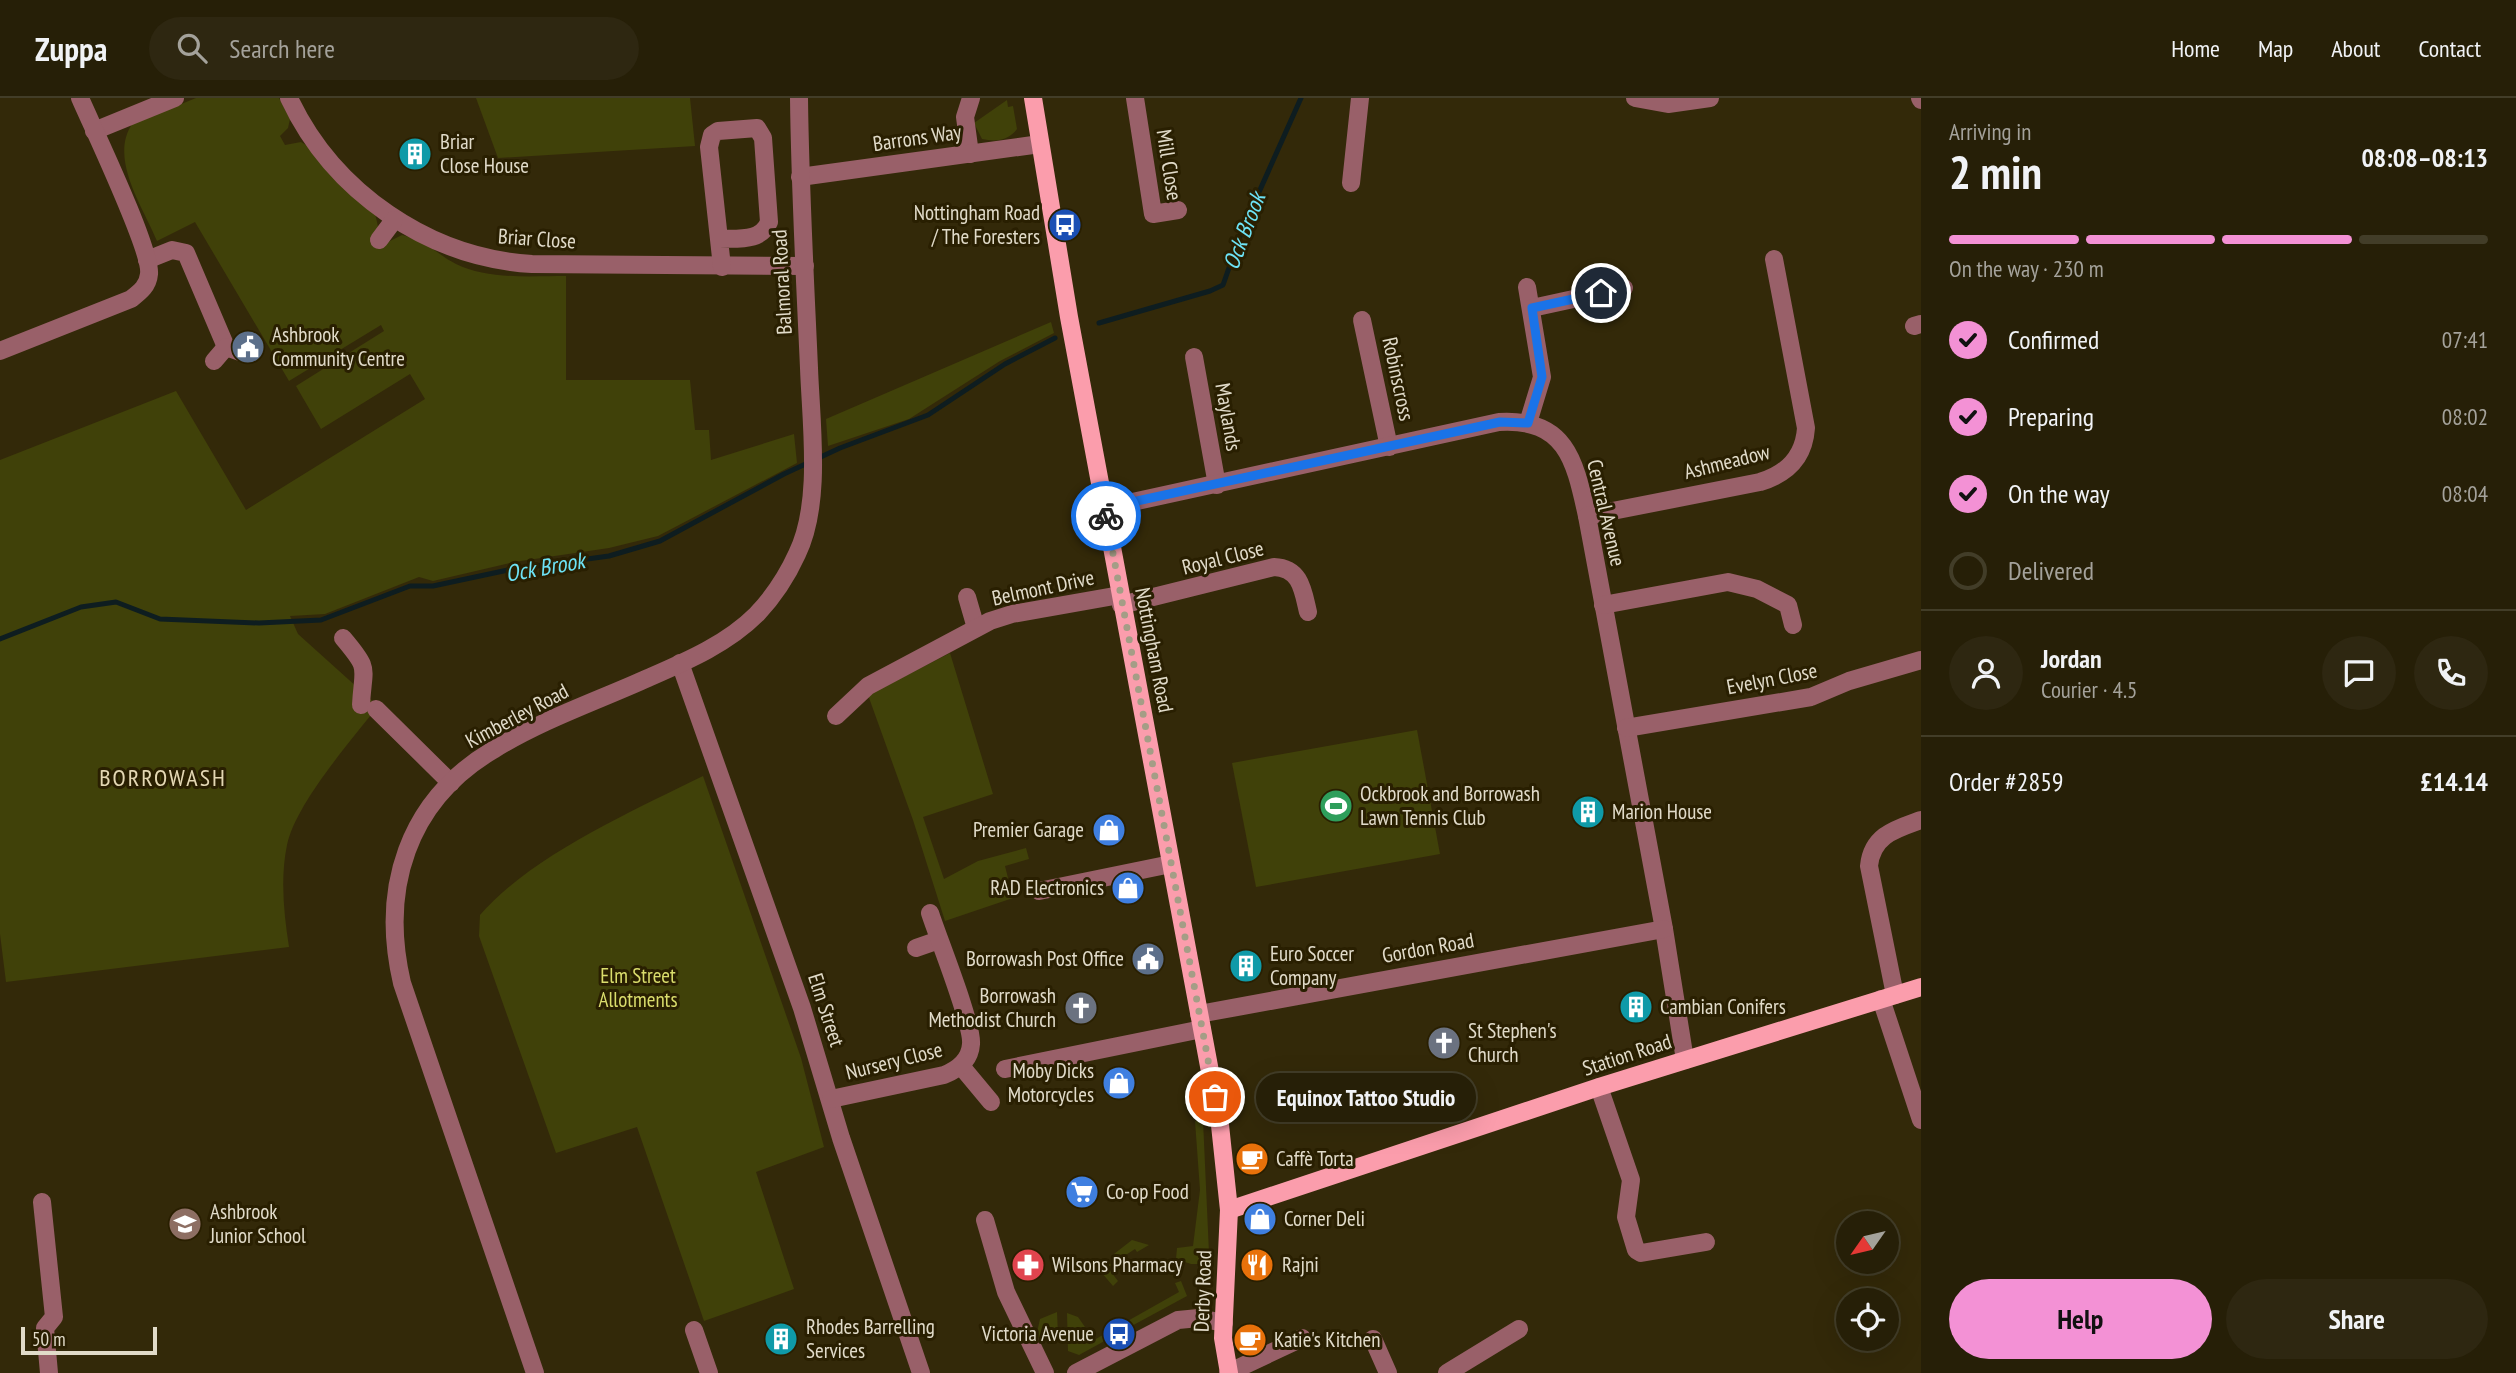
<!DOCTYPE html>
<html lang="en">
<head>
<meta charset="utf-8">
<style>
  :root { --surface:#261f07; --page:#2e2711; --text:#f1f3f6; --muted:#a4a29b; --line:#423d28; --accent:#f391d5 }
  body { margin:0; font-family:"PT Sans Narrow",sans-serif; background:var(--page); color:var(--text); height:100vh; display:flex; flex-direction:column; font-size:26px; white-space:nowrap }
  * { box-sizing:border-box; margin:0 }
  p { font-size:23px; color:var(--muted) }
  .icon { flex:none; width:38px; height:38px; fill:none; stroke:currentColor; stroke-width:2; stroke-linecap:round; stroke-linejoin:round }
  .map { position:relative; flex:1; overflow:hidden }
  .side { display:flex; flex-direction:column; background:var(--surface); width:595px }
  .side>* { flex:none }
  .needle { width:46px; rotate:236deg }
  .tools { position:absolute; left:1836px; top:1113px; display:grid; gap:14px }
  .tools a { display:grid; place-items:center; width:63px; height:63px; border-radius:50%; background:var(--surface); box-shadow:0 7px 28px #0002,0 0 0 2px var(--line); font-size:35px }
  .scale { position:absolute; left:21px; bottom:18px; width:136px; box-sizing:border-box; padding-left:7px; border:4px solid #e1dbc9; border-top:0; font-size:19px; line-height:24px; white-space:nowrap; color:#e1dbc9; -webkit-text-stroke:5px #291f01; paint-order:stroke }
  .pin { position:absolute; display:grid; place-items:center; width:60px; height:60px; color:#fff; margin:-30px; border:4px solid #fff; border-radius:50%; box-shadow:0 2px 7px #0007 }
  .courier { position:absolute; display:grid; place-items:center; width:70px; height:70px; margin:-35px; border:5px solid #1a73e8; border-radius:50%; background:#fff; color:#222; box-shadow:0 2px 9px #0007 }
  .bubble { position:absolute; height:49px; border-radius:24px; background:var(--surface); box-shadow:0 7px 28px #0002,0 0 0 2px var(--line); font-size:23px; font-weight:700; line-height:49px; text-align:center }
  .summary em { font-style:normal; font-weight:700 }
  .summary div { display:flex; flex-direction:column-reverse }
  .summary { display:flex; align-items:center; justify-content:space-between; height:119px; padding:0 28px }
  h1 { font-size:46px; font-weight:700; line-height:52px }
  .bar { display:grid; grid-template-columns:repeat(4,1fr); gap:10px 7px; align-content:center; height:84px; padding:0 28px }
  .bar i { height:9px; border-radius:5px; background:var(--line) }
  .bar .selected { background:var(--accent) }
  .bar p { grid-column:span 4 }
  .line { display:flex; align-items:center; gap:18px; padding:0 28px; border-top:2px solid var(--line) }
  .line div { flex:1 }
  .round { display:grid; place-items:center; flex:none; width:74px; height:74px; border-radius:37px; background:var(--page) }
  ol { padding:0 28px; list-style:none }
  li { display:flex; align-items:center; gap:21px; height:77px }
  li p { margin-inline-start:auto }
  li .icon { padding:7px; border-radius:50%; background:var(--accent); color:#111; stroke-width:4 }
  li:last-child { color:var(--muted) }
  li i { width:38px; height:38px; border:4px solid var(--line); border-radius:50% }
  .button { display:flex; gap:14px; margin-top:auto; padding:14px 28px }
  .button a { flex:1; height:80px; border-radius:42px; background:var(--accent); color:#111; font-size:28px; font-weight:700; line-height:80px; text-align:center }
  .button a+a { background:var(--page); color:var(--text) }
  header { display:flex; align-items:center; gap:42px; box-sizing:border-box; height:98px; padding:0 35px; background:var(--surface); border-bottom:2px solid var(--line) }
  header strong { font-size:33px }
  nav { display:flex; gap:38px; margin-inline-start:auto; font-size:24px }
  .search { width:490px; height:63px; background:var(--page); display:flex; align-items:center; gap:18px; box-sizing:border-box; padding:0 24px; border-radius:38px; color:var(--muted); font-size:26px }
  main { display:flex; flex:1; min-height:0 }
  .map>svg:first-child { display:block }
  .green { fill:#404109 }
  .lines { fill:none; stroke-linecap:round; stroke-linejoin:round }
  .stream { stroke:#0e1d20; stroke-width:5 }
  .minor { stroke:#996069; stroke-width:18 }
  .major { stroke:#fb9dac; stroke-width:18 }
  .done { stroke:#a49d86; stroke-width:7; stroke-dasharray:0 12.6 }
  .route { stroke:#1a73e8; stroke-width:9 }
  .labels { text-anchor:middle; stroke-width:6; stroke-linejoin:round; paint-order:stroke }
  .street-label { font-size:21px; fill:#e1dbc9; stroke:#291f01 }
  .poi-label { font-size:21px; fill:#e1dbc9; stroke:#291f01; text-anchor:start }
  .park-label { font-size:21px; fill:#dadd6c; stroke:#291f01 }
  .water-label { font-size:23px; font-style:italic; fill:#6de3f6; stroke:#291f01 }
  .quarter-label { font-size:24px; letter-spacing:2px; fill:#e3d7b3; stroke:#291f01 }
</style>
</head>
<body>
<header>
<strong>Zuppa</strong>
<div class="search"><svg class="icon" aria-label="search" viewBox="0 0 24 24"><circle cx="10" cy="10" r="6"/><path d="M15 15l6 6"/></svg>Search here</div>
<nav><a>Home</a><a>Map</a><a>About</a><a>Contact</a></nav>
</header>
<main>
<div class="map">
<svg width="1921" height="1275" viewBox="0 0 1921 1275">
  <rect width="100%" height="100%" fill="#332909"/>
  <g class="green">
    <path d="M196 0H279L290 21 288 30 280 38 285 47 301 44 311 50 375 115 382 147 402 137C427 142 436 156 456 166 488 182 532 178 566 178V282H690L695 332H709L711 362 794 336 797 365 658 438 609 450 514 464 433 483 419 479 325 516 290 518 298 536 378 608C351 643 296 705 287 747 280 781 284 816 289 849L6 884 0 836V362L176 293 246 412 425 301 410 276 321 331 296 288 384 233 381 227 289 283 195 124 157 143C143 109 109 61 132 26Z"/>
    <path d="M476 0H690L695 48 498 60Z"/>
    <path d="M1007 2 1008 9 1013 8 1017 31C1008 43 996 44 982 41L974 25Z"/>
    <path d="M1051 224 1054 235 1000 263 909 321 828 348 826 321Z"/>
    <path d="M950 555 993 696 923 719 944 781 978 763 1026 750 1029 761 1005 768 1013 800 945 823 913 722 868 597Z"/>
    <path d="M1417 632 1440 756 1256 789 1232 665Z"/>
    <path d="M703 678 801 960 824 1049 756 1074 794 1191 704 1223 637 1029 556 1055 479 838 480 817C532 757 633 713 703 678Z"/>
    <path d="M1203 1022 1209 1155 1199 1166H1191L1176 1161 1177 1150 1193 1148 1200 1092 1195 1023Z"/>
    <path d="M1132 1142 1149 1147 1137 1154 1135 1151 1118 1162 1114 1156Z"/>
    <path d="M1108 1163 1111 1167 1108 1170 1118 1183 1113 1188 1101 1174 1098 1176V1170Z"/>
    <path d="M1181 1183 1187 1198 1115 1237 1113 1235 1108 1237 1110 1240 1079 1257 1068 1253 1067 1215 1078 1219 1094 1242 1179 1194 1175 1185Z"/>
    <path d="M1057 1214 1058 1236 1040 1246 1036 1239 1040 1221Z"/>
  </g>
  <g class="lines">
    <g class="stream">
      <path d="M1099 225 1210 193 1223 187 1243 130 1301 0"/>
      <path d="M0 541 81 509 116 504 160 521 259 525 321 522 410 488H433L508 472 609 458 660 443 784 376 840 350 928 317 1005 266 1055 240"/>
    </g>
    <g class="minor">
      <path d="M289 0C333 94 429 160 532 166L805 168"/>
      <path d="M1135 0 1153 116 1178 112"/>
      <path d="M1635 0 1668 6 1710 0"/>
      <path d="M1920 0 1921 2"/>
      <path d="M94 33 175 0"/>
      <path d="M970 56 965 19 971 0"/>
      <path d="M800 79 1040 46"/>
      <path d="M1351 85 1360 0"/>
      <path d="M719 141C738 140 761 144 769 124L763 40 757 30 718 33 712 37 709 49 722 169"/>
      <path d="M379 142 394 122"/>
      <path d="M147 162 172 152 186 155 226 249"/>
      <path d="M1527 189 1542 279 1528 325"/>
      <path d="M1532 210 1624 190"/>
      <path d="M1362 222 1389 349"/>
      <path d="M1914 228 1921 226"/>
      <path d="M0 253 131 201C140 194 148 188 149 176 152 153 93 30 80 0"/>
      <path d="M1194 259 1217 387"/>
      <path d="M214 263 226 249 246 256"/>
      <path d="M1105 410 1499 324C1567 320 1575 364 1587 418L1664 831 1685 962"/>
      <path d="M1587 418 1760 384C1787 376 1804 359 1806 330L1774 161"/>
      <path d="M967 499 976 530"/>
      <path d="M1121 507 1274 469C1301 470 1303 493 1308 514"/>
      <path d="M1603 507 1728 484 1757 491 1788 507 1793 527"/>
      <path d="M343 540C371 573 363 568 361 607"/>
      <path d="M680 565 802 910 841 1040 921 1275"/>
      <path d="M376 611 451 685"/>
      <path d="M836 618 868 588 990 523 1012 516 1120 497"/>
      <path d="M1626 630 1811 599 1849 583 1921 562"/>
      <path d="M1039 793 1171 766"/>
      <path d="M916 850 939 842"/>
      <path d="M1895 897 1869 768C1872 737 1896 731 1921 722"/>
      <path d="M1881 901 1921 1022"/>
      <path d="M1199 916 1664 831"/>
      <path d="M961 968 991 1004"/>
      <path d="M1005 971 1202 931"/>
      <path d="M1599 989 1631 1082 1626 1119 1636 1152 1641 1155 1706 1144"/>
      <path d="M831 1001 944 977C959 971 970 962 971 946 973 926 938 840 930 815"/>
      <path d="M42 1104 54 1219 45 1230 49 1275"/>
      <path d="M985 1122 1006 1194 1045 1275"/>
      <path d="M694 1232 709 1275"/>
      <path d="M1373 1241 1388 1275"/>
      <path d="M535 1275 402 885C380 791 407 703 493 652 541 622 597 603 648 580 687 563 727 546 757 516 774 498 787 478 797 456 822 405 811 326 809 270 805 180 800 90 799 0"/>
      <path d="M1076 1275 1178 1222 1199 1220 1224 1225"/>
      <path d="M1228 1275 1302 1240"/>
      <path d="M1447 1275 1519 1231"/>
    </g>
    <g class="major">
      <path d="M1033 0 1069 219 1220 1027 1229 1112 1223 1240 1229 1275"/>
      <path d="M1229 1112 1599 989 1921 889"/>
    </g>
  </g>
  <g class="lines">
    <path class="done" d="M1106 418 1215 999"/>
    <path class="route" d="M1106 418 1105 410 1500 324 1528 325 1542 279 1532 210 1601 195"/>
  </g>
  <defs>
    <symbol id="building-disc" viewBox="-11 -11 22 22"><circle r="9.5" fill="#0f9aa8" stroke="#291f01"/><path d="M-4-6H4V6H1V3H-1V6H-4ZM-2.5-4.3h1.7v1.8h-1.7ZM.8-4.3h1.7v1.8H.8ZM-2.5-1h1.7V.8h-1.7ZM.8-1h1.7V.8H.8Z" fill="#fff"/></symbol>
    <symbol id="bus-disc" viewBox="-11 -11 22 22"><circle r="9.5" fill="#1a4fb4" stroke="#291f01"/><path d="M-5-6H5V4H4V6H2V4H-2V6H-4V4H-5ZM-3.5-4V0h7V-4ZM-3.5 1.2v1.5H-2V1.2ZM2 1.2v1.5H3.5V1.2Z" fill="#fff"/></symbol>
    <symbol id="civic-disc" viewBox="-11 -11 22 22"><circle r="9.5" fill="#5c6f8a" stroke="#291f01"/><path d="M-.6-6.5H3V-4.5H.6V-3L4-1V1h2V6H-6V1h2V-1L-.6-3ZM-1.2 2.5V6h2.4V2.5Z" fill="#fff"/></symbol>
    <symbol id="stadium-disc" viewBox="-11 -11 22 22"><circle r="9.5" fill="#2e9e5b" stroke="#291f01"/><path d="M0-5a6.5 5 0 1 0 0 10a6.5 5 0 1 0 0-10ZM-3.5-1.8h7v3.6h-7Z" fill="#fff"/></symbol>
    <symbol id="shop-disc" viewBox="-11 -11 22 22"><circle r="9.5" fill="#3f7fe0" stroke="#291f01"/><path d="M-5-2.5h2.3a2.7 3.5 0 0 1 5.4 0H5L5.5 6h-11ZM-1.5-2.5h3a1.5 2.3 0 0 0-3 0Z" fill="#fff"/></symbol>
    <symbol id="church-disc" viewBox="-11 -11 22 22"><circle r="9.5" fill="#6b7280" stroke="#291f01"/><path d="M-1.2-6h2.4v3.5h3.3v2.4h-3.3V6h-2.4V-.1h-3.3v-2.4h3.3Z" fill="#fff"/></symbol>
    <symbol id="cafe-disc" viewBox="-11 -11 22 22"><circle r="9.5" fill="#e8710a" stroke="#291f01"/><path d="M-5.5-4.5H6V0H3Q3 3.5 0 3.5H-2.5Q-5.5 3.5-5.5 0ZM3-3.2v2h1.7v-2ZM-6 4.5H4V6H-6Z" fill="#fff"/></symbol>
    <symbol id="supermarket-disc" viewBox="-11 -11 22 22"><circle r="9.5" fill="#3f7fe0" stroke="#291f01"/><path d="M-6-5.5h2.5l.6 2H6L4.5 2H-2.5L-4.4-4H-6ZM-1.5 3.2a1.3 1.3 0 1 0 .1 0ZM3 3.2a1.3 1.3 0 1 0 .1 0Z" fill="#fff"/></symbol>
    <symbol id="school-disc" viewBox="-11 -11 22 22"><circle r="9.5" fill="#8d6e63" stroke="#291f01"/><path d="M0-5L7-2L0 1L-7-2ZM-4 1L0 2.5L4 1V4Q0 6-4 4Z" fill="#fff"/></symbol>
    <symbol id="pharmacy-disc" viewBox="-11 -11 22 22"><circle r="9.5" fill="#e0444e" stroke="#291f01"/><path d="M-2-6h4v4h4v4h-4v4h-4v-4h-4v-4h4Z" fill="#fff"/></symbol>
    <symbol id="restaurant-disc" viewBox="-11 -11 22 22"><circle r="9.5" fill="#e8710a" stroke="#291f01"/><path d="M-5-6h1v4h1v-4h1v4h1v-4h1v5L-1.5 .5V6h-2V.5L-5-1ZM5-6V6H3V1.5H1.5Q1.5-4 5-6Z" fill="#fff"/></symbol>
  </defs>
  <g fill-rule="evenodd">
    <use href="#building-disc" x="396" y="37" width="38" height="38"/>
    <use href="#bus-disc" x="1046" y="108" width="38" height="38"/>
    <use href="#civic-disc" x="229" y="230" width="38" height="38"/>
    <use href="#stadium-disc" x="1317" y="689" width="38" height="38"/>
    <use href="#building-disc" x="1569" y="695" width="38" height="38"/>
    <use href="#shop-disc" x="1090" y="713" width="38" height="38"/>
    <use href="#shop-disc" x="1109" y="771" width="38" height="38"/>
    <use href="#civic-disc" x="1129" y="842" width="38" height="38"/>
    <use href="#building-disc" x="1227" y="849" width="38" height="38"/>
    <use href="#building-disc" x="1617" y="890" width="38" height="38"/>
    <use href="#church-disc" x="1062" y="891" width="38" height="38"/>
    <use href="#church-disc" x="1425" y="926" width="38" height="38"/>
    <use href="#shop-disc" x="1100" y="966" width="38" height="38"/>
    <use href="#cafe-disc" x="1233" y="1042" width="38" height="38"/>
    <use href="#supermarket-disc" x="1063" y="1075" width="38" height="38"/>
    <use href="#shop-disc" x="1241" y="1102" width="38" height="38"/>
    <use href="#school-disc" x="166" y="1107" width="38" height="38"/>
    <use href="#pharmacy-disc" x="1009" y="1148" width="38" height="38"/>
    <use href="#restaurant-disc" x="1238" y="1148" width="38" height="38"/>
    <use href="#bus-disc" x="1100" y="1217" width="38" height="38"/>
    <use href="#building-disc" x="762" y="1222" width="38" height="38"/>
    <use href="#cafe-disc" x="1231" y="1223" width="38" height="38"/>
  </g>
  <g class="labels">
    <g class="street-label">
      <text transform="translate(917 40) rotate(-8)" y="7">Barrons Way</text>
      <text transform="translate(1169 67) rotate(81)" y="7">Mill Close</text>
      <text transform="translate(537 141) rotate(4)" y="7">Briar Close</text>
      <text transform="translate(782 184) rotate(-93)" y="7">Balmoral Road</text>
      <text transform="translate(1398 281) rotate(78)" y="7">Robinscross</text>
      <text transform="translate(1228 319) rotate(80)" y="7">Maylands</text>
      <text transform="translate(1727 364) rotate(-14)" y="7">Ashmeadow</text>
      <text transform="translate(1606 415) rotate(77)" y="7">Central Avenue</text>
      <text transform="translate(1223 460) rotate(-14)" y="7">Royal Close</text>
      <text transform="translate(1043 490) rotate(-12)" y="7">Belmont Drive</text>
      <text transform="translate(1154 552) rotate(79)" y="7">Nottingham Road</text>
      <text transform="translate(1772 581) rotate(-11)" y="7">Evelyn Close</text>
      <text transform="translate(517 618) rotate(-28)" y="7">Kimberley Road</text>
      <text transform="translate(1428 850) rotate(-10)" y="7">Gordon Road</text>
      <text transform="translate(826 912) rotate(72)" y="7">Elm Street</text>
      <text transform="translate(1627 957) rotate(-18)" y="7">Station Road</text>
      <text transform="translate(894 963) rotate(-14)" y="7">Nursery Close</text>
      <text transform="translate(1203 1193) rotate(-88)" y="7">Derby Road</text>
    </g>
    <g class="poi-label">
      <text x="440" y="51">Briar<tspan x="440" dy="24">Close House</tspan></text>
      <text x="1040" y="122" text-anchor="end">Nottingham Road<tspan x="1040" dy="24">/ The Foresters</tspan></text>
      <text x="272" y="244">Ashbrook<tspan x="272" dy="24">Community Centre</tspan></text>
      <text x="1360" y="703">Ockbrook and Borrowash<tspan x="1360" dy="24">Lawn Tennis Club</tspan></text>
      <text x="1612" y="721">Marion House</text>
      <text x="1084" y="739" text-anchor="end">Premier Garage</text>
      <text x="1104" y="797" text-anchor="end">RAD Electronics</text>
      <text x="1270" y="863">Euro Soccer<tspan x="1270" dy="24">Company</tspan></text>
      <text x="1124" y="868" text-anchor="end">Borrowash Post Office</text>
      <text x="1056" y="905" text-anchor="end">Borrowash<tspan x="1056" dy="24">Methodist Church</tspan></text>
      <text x="1660" y="916">Cambian Conifers</text>
      <text x="1468" y="940">St Stephen's<tspan x="1468" dy="24">Church</tspan></text>
      <text x="1094" y="980" text-anchor="end">Moby Dicks<tspan x="1094" dy="24">Motorcycles</tspan></text>
      <text x="1276" y="1068">Caffè Torta</text>
      <text x="1106" y="1101">Co-op Food</text>
      <text x="210" y="1121">Ashbrook<tspan x="210" dy="24">Junior School</tspan></text>
      <text x="1284" y="1128">Corner Deli</text>
      <text x="1052" y="1174">Wilsons Pharmacy</text>
      <text x="1282" y="1174">Rajni</text>
      <text x="806" y="1236">Rhodes Barrelling<tspan x="806" dy="24">Services</tspan></text>
      <text x="1094" y="1243" text-anchor="end">Victoria Avenue</text>
      <text x="1274" y="1249">Katie's Kitchen</text>
    </g>
    <g class="park-label">
      <text x="638" y="885">Elm Street<tspan x="638" dy="24">Allotments</tspan></text>
    </g>
    <g class="water-label">
      <text transform="translate(1244 133) rotate(-69)" y="8">Ock Brook</text>
      <text transform="translate(545 469) rotate(-10)" y="8">Ock Brook</text>
    </g>
    <g class="quarter-label">
      <text x="163" y="688">BORROWASH</text>
    </g>
  </g>
</svg>
<div class="tools">
<a><svg class="needle" viewBox="-14 -14 28 28"><path d="M0-13l5 13h-10z" fill="#e53935"/><path d="M0 13l5-13h-10z" fill="#a4a29b"/></svg></a>
<a><svg class="icon" aria-label="locate" viewBox="0 0 24 24"><circle cx="12" cy="12" r="6"/><path d="M12 2v4M12 18v4M2 12h4M18 12h4"/></svg></a>
</div>
<div class="scale">50 m</div>
<div class="pin" style="left:1215px;top:999px;background:#ea580c"><svg class="icon" aria-label="bag" viewBox="0 0 24 24"><path d="M5 8h14l-1 12H6zM9 8a3 3 0 0 1 6 0"/></svg></div>
<div class="pin" style="left:1601px;top:195px;background:#1f2937"><svg class="icon" aria-label="home" viewBox="0 0 24 24"><path d="M3 11l9-7 9 7M6 9v11h12V9"/></svg></div>
<div class="courier" style="left:1106px;top:418px"><svg class="icon" aria-label="bike" viewBox="0 0 24 24"><circle cx="6" cy="16" r="4"/><circle cx="18" cy="16" r="4"/><path d="M6 16l4-8h5l3 8M10 8l3 8H6M13 5h3"/></svg></div>
<div class="bubble" style="left:1256px;top:975px;width:220px">Equinox Tattoo Studio</div>
</div>
<section class="side">
<div class="summary"><div><h1>2 min</h1><p>Arriving in</p></div><em>08:08–08:13</em></div>
<div class="bar"><i class="selected"></i><i class="selected"></i><i class="selected"></i><i></i><p>On the way · 230 m</p></div>
<ol>
<li><svg class="icon" aria-label="check" viewBox="0 0 24 24"><path d="M5 12l5 5 9-10"/></svg>Confirmed<p>07:41</p></li>
<li><svg class="icon" aria-label="check" viewBox="0 0 24 24"><path d="M5 12l5 5 9-10"/></svg>Preparing<p>08:02</p></li>
<li><svg class="icon" aria-label="check" viewBox="0 0 24 24"><path d="M5 12l5 5 9-10"/></svg>On the way<p>08:04</p></li>
<li><i></i>Delivered</li>
</ol>
<div class="line" style="height:126px"><a class="round"><svg class="icon" aria-label="person" viewBox="0 0 24 24"><circle cx="12" cy="8" r="4"/><path d="M4 21q1-7 8-7t8 7"/></svg></a><div><b>Jordan</b><p>Courier · 4.5</p></div><a class="round"><svg class="icon" aria-label="chat" viewBox="0 0 24 24"><path d="M4 5h16v11H9l-5 4z"/></svg></a><a class="round"><svg class="icon" aria-label="phone" viewBox="0 0 24 24"><path d="M5 4h4l2 5-3 2q2 4 5 5l2-3 5 2v4C11 20 4 13 5 4z"/></svg></a></div>
<div class="line" style="height:91px"><div>Order #2859</div><b>£14.14</b></div>
<div class="button"><a>Help</a><a>Share</a></div>
</section>
</main>
</body>
</html>
